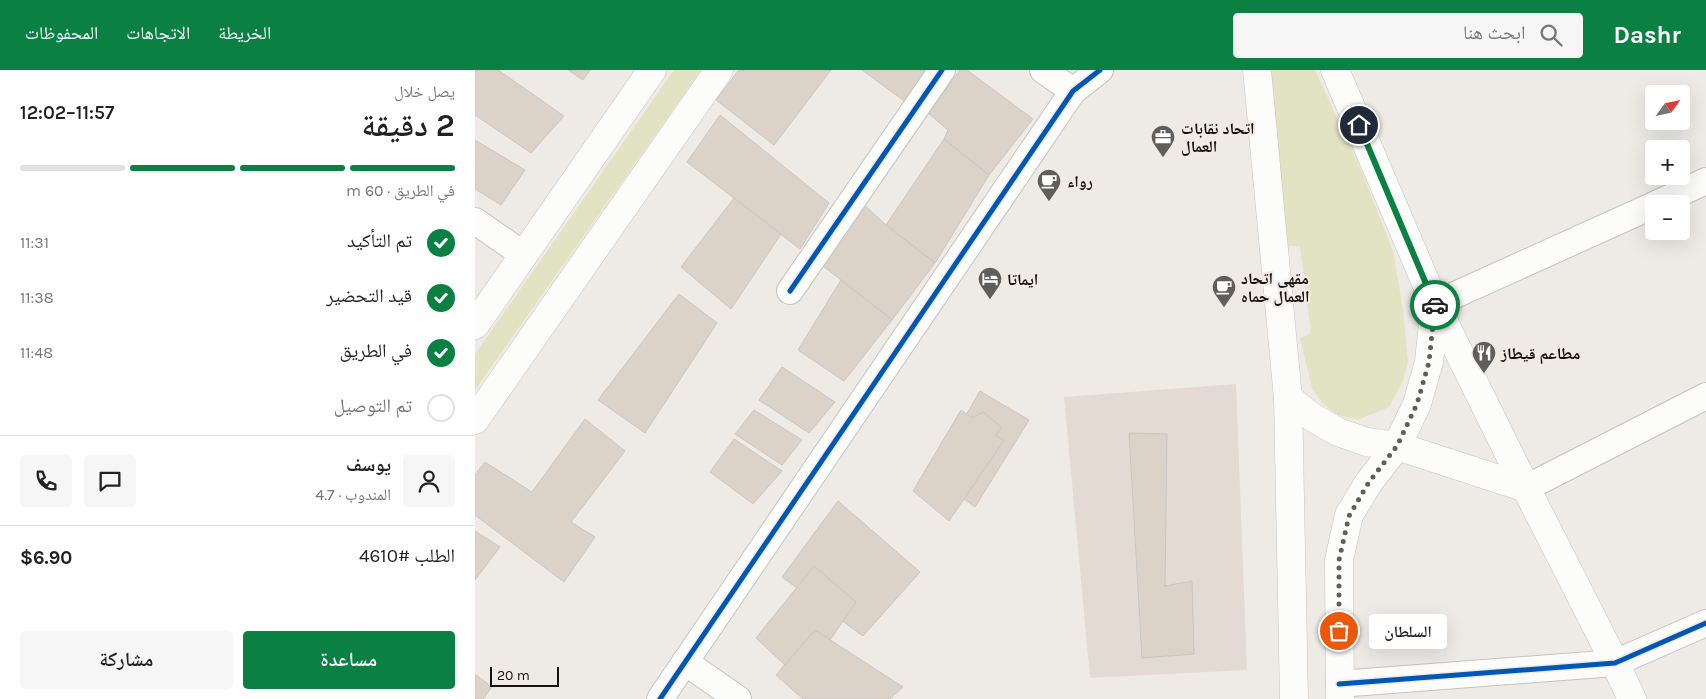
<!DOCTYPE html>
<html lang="ar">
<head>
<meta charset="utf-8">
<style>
  :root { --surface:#fff; --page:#f6f6f6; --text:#222; --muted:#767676; --line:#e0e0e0; --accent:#0b8043 }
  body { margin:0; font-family:Karla,"Noto Naskh Arabic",sans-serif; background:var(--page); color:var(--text); direction:rtl; height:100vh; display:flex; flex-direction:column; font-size:19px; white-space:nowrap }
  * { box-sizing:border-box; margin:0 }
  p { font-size:16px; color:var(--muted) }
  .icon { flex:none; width:28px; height:28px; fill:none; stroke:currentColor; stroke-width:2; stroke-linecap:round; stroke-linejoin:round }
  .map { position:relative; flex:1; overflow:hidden; direction:ltr }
  .side { display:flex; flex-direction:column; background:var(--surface); width:475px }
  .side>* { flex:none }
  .needle { width:32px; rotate:57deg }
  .fabs { position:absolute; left:1170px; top:15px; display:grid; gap:10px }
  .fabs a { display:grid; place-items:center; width:45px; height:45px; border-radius:5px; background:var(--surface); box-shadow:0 5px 20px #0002; font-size:25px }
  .scale { position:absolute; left:15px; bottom:12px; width:69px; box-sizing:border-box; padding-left:5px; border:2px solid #141210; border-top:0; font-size:14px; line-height:18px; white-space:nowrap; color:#141210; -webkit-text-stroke:4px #f1ebe4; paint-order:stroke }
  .pin { position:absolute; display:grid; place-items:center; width:42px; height:42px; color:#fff; margin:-21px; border:2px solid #fff; border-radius:50%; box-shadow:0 1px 5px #0007 }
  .courier { position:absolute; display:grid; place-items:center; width:50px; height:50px; margin:-25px; border:4px solid #0b8043; border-radius:50%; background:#fff; color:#222; box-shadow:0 1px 6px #0007 }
  .bubble { position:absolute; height:35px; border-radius:5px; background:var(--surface); box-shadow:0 5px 20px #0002; font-size:16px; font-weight:600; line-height:35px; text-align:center; direction:rtl }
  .head em { font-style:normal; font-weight:600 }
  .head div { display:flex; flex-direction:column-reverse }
  .head { display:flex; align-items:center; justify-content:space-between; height:85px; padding:0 20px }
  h1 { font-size:32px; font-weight:600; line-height:38px }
  .bar { display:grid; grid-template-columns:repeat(4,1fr); gap:8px 5px; align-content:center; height:60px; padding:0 20px }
  .bar i { height:6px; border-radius:4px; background:var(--line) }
  .bar .current { background:var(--accent) }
  .bar p { grid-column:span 4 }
  .line { display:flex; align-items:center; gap:12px; padding:0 20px; border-top:1px solid var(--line) }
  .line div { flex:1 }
  .round { display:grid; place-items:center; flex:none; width:52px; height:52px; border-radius:5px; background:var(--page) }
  ol { padding:0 20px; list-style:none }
  li { display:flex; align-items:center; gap:15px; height:55px }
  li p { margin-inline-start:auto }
  li .icon { padding:5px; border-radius:50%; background:var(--accent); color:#fff; stroke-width:4 }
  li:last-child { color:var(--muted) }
  li i { width:28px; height:28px; border:2px solid var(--line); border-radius:50% }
  .cta { display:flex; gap:10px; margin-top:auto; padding:10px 20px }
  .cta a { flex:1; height:58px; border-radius:5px; background:var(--accent); color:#fff; font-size:20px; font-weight:600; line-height:58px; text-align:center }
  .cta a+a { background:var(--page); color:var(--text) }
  header { display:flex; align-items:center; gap:30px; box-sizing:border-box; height:70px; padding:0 25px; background:var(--accent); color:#fff }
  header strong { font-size:24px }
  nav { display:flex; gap:28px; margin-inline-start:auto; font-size:18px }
  .search { width:350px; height:45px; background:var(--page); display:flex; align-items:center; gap:12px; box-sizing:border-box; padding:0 18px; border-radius:5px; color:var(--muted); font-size:19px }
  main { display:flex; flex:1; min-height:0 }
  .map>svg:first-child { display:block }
  .built { fill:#e3dbd3 }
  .green { fill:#e2e3c3 }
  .building { fill:#ddd2c8; stroke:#c9c6c3 }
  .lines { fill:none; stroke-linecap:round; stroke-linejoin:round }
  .street-casing { stroke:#c5c3c0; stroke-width:28 }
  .secondary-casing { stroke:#c5c3c0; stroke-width:29 }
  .primary-casing { stroke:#c5c3c0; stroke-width:29 }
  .street { stroke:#fcfcfb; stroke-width:26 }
  .secondary { stroke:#fcfcfb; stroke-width:28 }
  .primary { stroke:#fcfcfb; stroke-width:28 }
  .cycleway-casing { stroke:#f1ebe4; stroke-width:8 }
  .cycleway { stroke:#0057b8; stroke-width:5 }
  .done { stroke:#605e5b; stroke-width:5; stroke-dasharray:0 9 }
  .route { stroke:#0b8043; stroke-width:6 }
  .labels { text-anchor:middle; stroke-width:4.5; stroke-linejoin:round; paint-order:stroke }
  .poi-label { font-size:16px; font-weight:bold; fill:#141210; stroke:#f1ebe4; text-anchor:start }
</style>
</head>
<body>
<header>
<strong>Dashr</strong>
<div class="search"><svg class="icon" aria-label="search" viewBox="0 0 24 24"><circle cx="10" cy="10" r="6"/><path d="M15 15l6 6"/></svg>ابحث هنا</div>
<nav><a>الخريطة</a><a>الاتجاهات</a><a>المحفوظات</a></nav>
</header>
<main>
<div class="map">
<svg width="1231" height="629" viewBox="0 0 1231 629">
  <rect width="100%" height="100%" fill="#eeebe7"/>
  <path class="built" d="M761 314 772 600 615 608 589 327Z"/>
  <g class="green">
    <path d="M199 0H226L0 320V284Z"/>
    <path d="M793 0H840L887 102 918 181 928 239 933 292 928 311 914 337 883 350 863 345 848 334 837 318 825 268 836 263 825 176H808Z"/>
  </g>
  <g class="building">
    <path d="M0 0H23L89 46 56 83 0 45Z"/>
    <path d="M93 0H115L108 10Z"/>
    <path d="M264 0H356L299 75 241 30Z"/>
    <path d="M387 0H454L432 33Z"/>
    <path d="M485 0H492L558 49 514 105 469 69 473 60 453 43Z"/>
    <path d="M245 45 354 133 325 179 212 92Z"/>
    <path d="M469 69 514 105 460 193 411 155Z"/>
    <path d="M0 70 50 100 26 135 0 119Z"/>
    <path d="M259 128 306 164 256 239 206 197Z"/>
    <path d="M385 131 411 155 460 193 417 250 343 192Z"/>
    <path d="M366 210 417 250 369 311 323 280Z"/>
    <path d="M204 224 242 253 170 363 123 330Z"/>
    <path d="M307 297 360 332 334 363 284 330Z"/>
    <path d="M505 321 554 350 500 437 456 405Z"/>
    <path d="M279 340 327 370 307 395 260 364Z"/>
    <path d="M486 340 497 348 508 342 526 357 521 366 529 370 474 451 438 421Z"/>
    <path d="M110 349 150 381 96 452 120 467 89 512 0 445V405L10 392 57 422Z"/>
    <path d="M654 363 692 364 690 516 717 511 719 584 667 588Z"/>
    <path d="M259 369 307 401 278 434 235 402Z"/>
    <path d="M363 431 445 502 388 566 307 507Z"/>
    <path d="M0 461 25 477 0 510Z"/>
    <path d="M339 496 381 532 327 611 281 568Z"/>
    <path d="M340 560 428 617 415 629H328L301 605Z"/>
    <path d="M0 604 17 617 8 629H0Z"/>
  </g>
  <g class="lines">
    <defs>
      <g id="street">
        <path d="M568 0 598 21"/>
        <path d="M1181 134 1231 111"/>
        <path d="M0 151 49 185"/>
        <path d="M315 221 467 0"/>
        <path d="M960 234 1179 135"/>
        <path d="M1051 418 1231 326"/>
        <path d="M210 592 263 629"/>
        <path d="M864 614 1140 593 1231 553"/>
        <path d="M185 629 598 21 625 0"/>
      </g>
      <path id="secondary" d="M960 234 1051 418 1140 593 1157 629"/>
      <g id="primary">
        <path d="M782 0 813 328 819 629"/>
        <path d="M860 0 960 234 954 292 942 334 922 376 894 412 874 445 864 490 865 629"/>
        <path d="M0 255 177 0"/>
        <path d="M813 328 837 347 863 362 892 372 922 376 1051 418"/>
        <path d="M0 350 244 0"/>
      </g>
    </defs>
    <use href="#street" class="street-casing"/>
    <use href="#secondary" class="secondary-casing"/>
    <use href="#primary" class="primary-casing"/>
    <use href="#street" class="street"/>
    <use href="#secondary" class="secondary"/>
    <use href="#primary" class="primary"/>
    <defs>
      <g id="cycleway">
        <path d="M315 221 467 0"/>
        <path d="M864 614 1140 593 1231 553"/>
        <path d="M185 629 598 21 625 0"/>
      </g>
    </defs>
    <use href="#cycleway" class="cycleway-casing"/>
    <use href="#cycleway" class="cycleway"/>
  </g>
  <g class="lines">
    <path class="done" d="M864 561V490L874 446 894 412 922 376 942 334 954 292 960 235"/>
    <path class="route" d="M884 55 960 235"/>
  </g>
  <defs>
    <symbol id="office-pin" viewBox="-11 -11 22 30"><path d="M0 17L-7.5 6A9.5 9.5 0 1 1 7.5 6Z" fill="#605e5b" stroke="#f1ebe4"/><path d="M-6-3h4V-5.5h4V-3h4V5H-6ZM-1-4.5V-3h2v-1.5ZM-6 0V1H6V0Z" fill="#fff"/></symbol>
    <symbol id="cafe-pin" viewBox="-11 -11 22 30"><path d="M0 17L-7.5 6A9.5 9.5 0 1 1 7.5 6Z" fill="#605e5b" stroke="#f1ebe4"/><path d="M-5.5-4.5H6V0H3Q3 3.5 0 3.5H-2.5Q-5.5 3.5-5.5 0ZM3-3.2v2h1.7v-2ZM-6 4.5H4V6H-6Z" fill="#fff"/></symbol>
    <symbol id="hotel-pin" viewBox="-11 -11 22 30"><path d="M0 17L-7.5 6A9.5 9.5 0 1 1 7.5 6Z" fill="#605e5b" stroke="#f1ebe4"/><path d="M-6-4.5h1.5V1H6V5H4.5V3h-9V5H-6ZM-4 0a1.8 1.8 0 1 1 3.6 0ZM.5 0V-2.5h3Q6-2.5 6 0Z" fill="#fff"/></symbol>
    <symbol id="restaurant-pin" viewBox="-11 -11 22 30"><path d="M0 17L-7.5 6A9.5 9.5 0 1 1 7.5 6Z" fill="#605e5b" stroke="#f1ebe4"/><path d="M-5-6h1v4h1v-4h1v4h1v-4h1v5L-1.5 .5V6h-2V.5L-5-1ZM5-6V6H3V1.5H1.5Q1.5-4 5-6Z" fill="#fff"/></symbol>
  </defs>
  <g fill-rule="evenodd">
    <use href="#office-pin" x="674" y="53" width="28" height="38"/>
    <use href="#cafe-pin" x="560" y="97" width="28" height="38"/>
    <use href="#hotel-pin" x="501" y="195" width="28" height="38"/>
    <use href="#cafe-pin" x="735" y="203" width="28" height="38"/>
    <use href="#restaurant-pin" x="995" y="269" width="28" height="38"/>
  </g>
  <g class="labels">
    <g class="poi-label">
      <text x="706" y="64">اتحاد نقابات<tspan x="706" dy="18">العمال</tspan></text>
      <text x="592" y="117">رواء</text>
      <text x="766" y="214">مقهى اتحاد<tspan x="766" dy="18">العمال حماه</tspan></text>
      <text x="532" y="215">ايماتا</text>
      <text x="1026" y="289">مطاعم قيطاز</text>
    </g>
  </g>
</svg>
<div class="fabs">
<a><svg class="needle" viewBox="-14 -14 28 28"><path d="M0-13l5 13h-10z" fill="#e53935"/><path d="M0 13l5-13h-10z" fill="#767676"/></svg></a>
<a>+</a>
<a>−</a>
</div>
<div class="scale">20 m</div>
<div class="pin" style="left:864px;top:561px;background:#ea580c"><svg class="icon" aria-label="bag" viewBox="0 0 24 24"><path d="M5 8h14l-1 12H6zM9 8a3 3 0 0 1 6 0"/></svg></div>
<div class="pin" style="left:884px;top:55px;background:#1f2937"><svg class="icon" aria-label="home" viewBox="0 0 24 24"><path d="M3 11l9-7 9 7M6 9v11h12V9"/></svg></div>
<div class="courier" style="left:960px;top:235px"><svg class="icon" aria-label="car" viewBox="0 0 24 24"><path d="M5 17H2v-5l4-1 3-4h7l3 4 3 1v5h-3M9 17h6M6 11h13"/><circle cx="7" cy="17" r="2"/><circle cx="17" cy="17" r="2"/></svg></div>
<div class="bubble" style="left:894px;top:544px;width:78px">السلطان</div>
</div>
<section class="side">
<div class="head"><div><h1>2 دقيقة</h1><p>يصل خلال</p></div><em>11:57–12:02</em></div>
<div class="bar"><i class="current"></i><i class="current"></i><i class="current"></i><i></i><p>في الطريق · 60 m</p></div>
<ol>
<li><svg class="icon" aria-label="check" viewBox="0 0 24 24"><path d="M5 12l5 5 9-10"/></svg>تم التأكيد<p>11:31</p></li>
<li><svg class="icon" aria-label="check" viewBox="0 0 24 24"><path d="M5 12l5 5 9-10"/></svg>قيد التحضير<p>11:38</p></li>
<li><svg class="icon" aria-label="check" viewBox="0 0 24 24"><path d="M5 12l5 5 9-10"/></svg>في الطريق<p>11:48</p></li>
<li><i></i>تم التوصيل</li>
</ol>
<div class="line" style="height:90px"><a class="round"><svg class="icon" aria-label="person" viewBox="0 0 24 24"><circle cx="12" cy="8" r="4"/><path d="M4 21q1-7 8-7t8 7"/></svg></a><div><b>يوسف</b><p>المندوب · 4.7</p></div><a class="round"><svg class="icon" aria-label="chat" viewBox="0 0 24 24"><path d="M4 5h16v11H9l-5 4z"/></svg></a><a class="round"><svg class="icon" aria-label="phone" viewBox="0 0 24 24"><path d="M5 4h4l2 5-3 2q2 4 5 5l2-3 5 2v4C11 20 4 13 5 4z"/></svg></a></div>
<div class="line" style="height:65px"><div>الطلب #4610</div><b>$6.90</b></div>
<div class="cta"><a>مساعدة</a><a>مشاركة</a></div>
</section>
</main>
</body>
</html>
